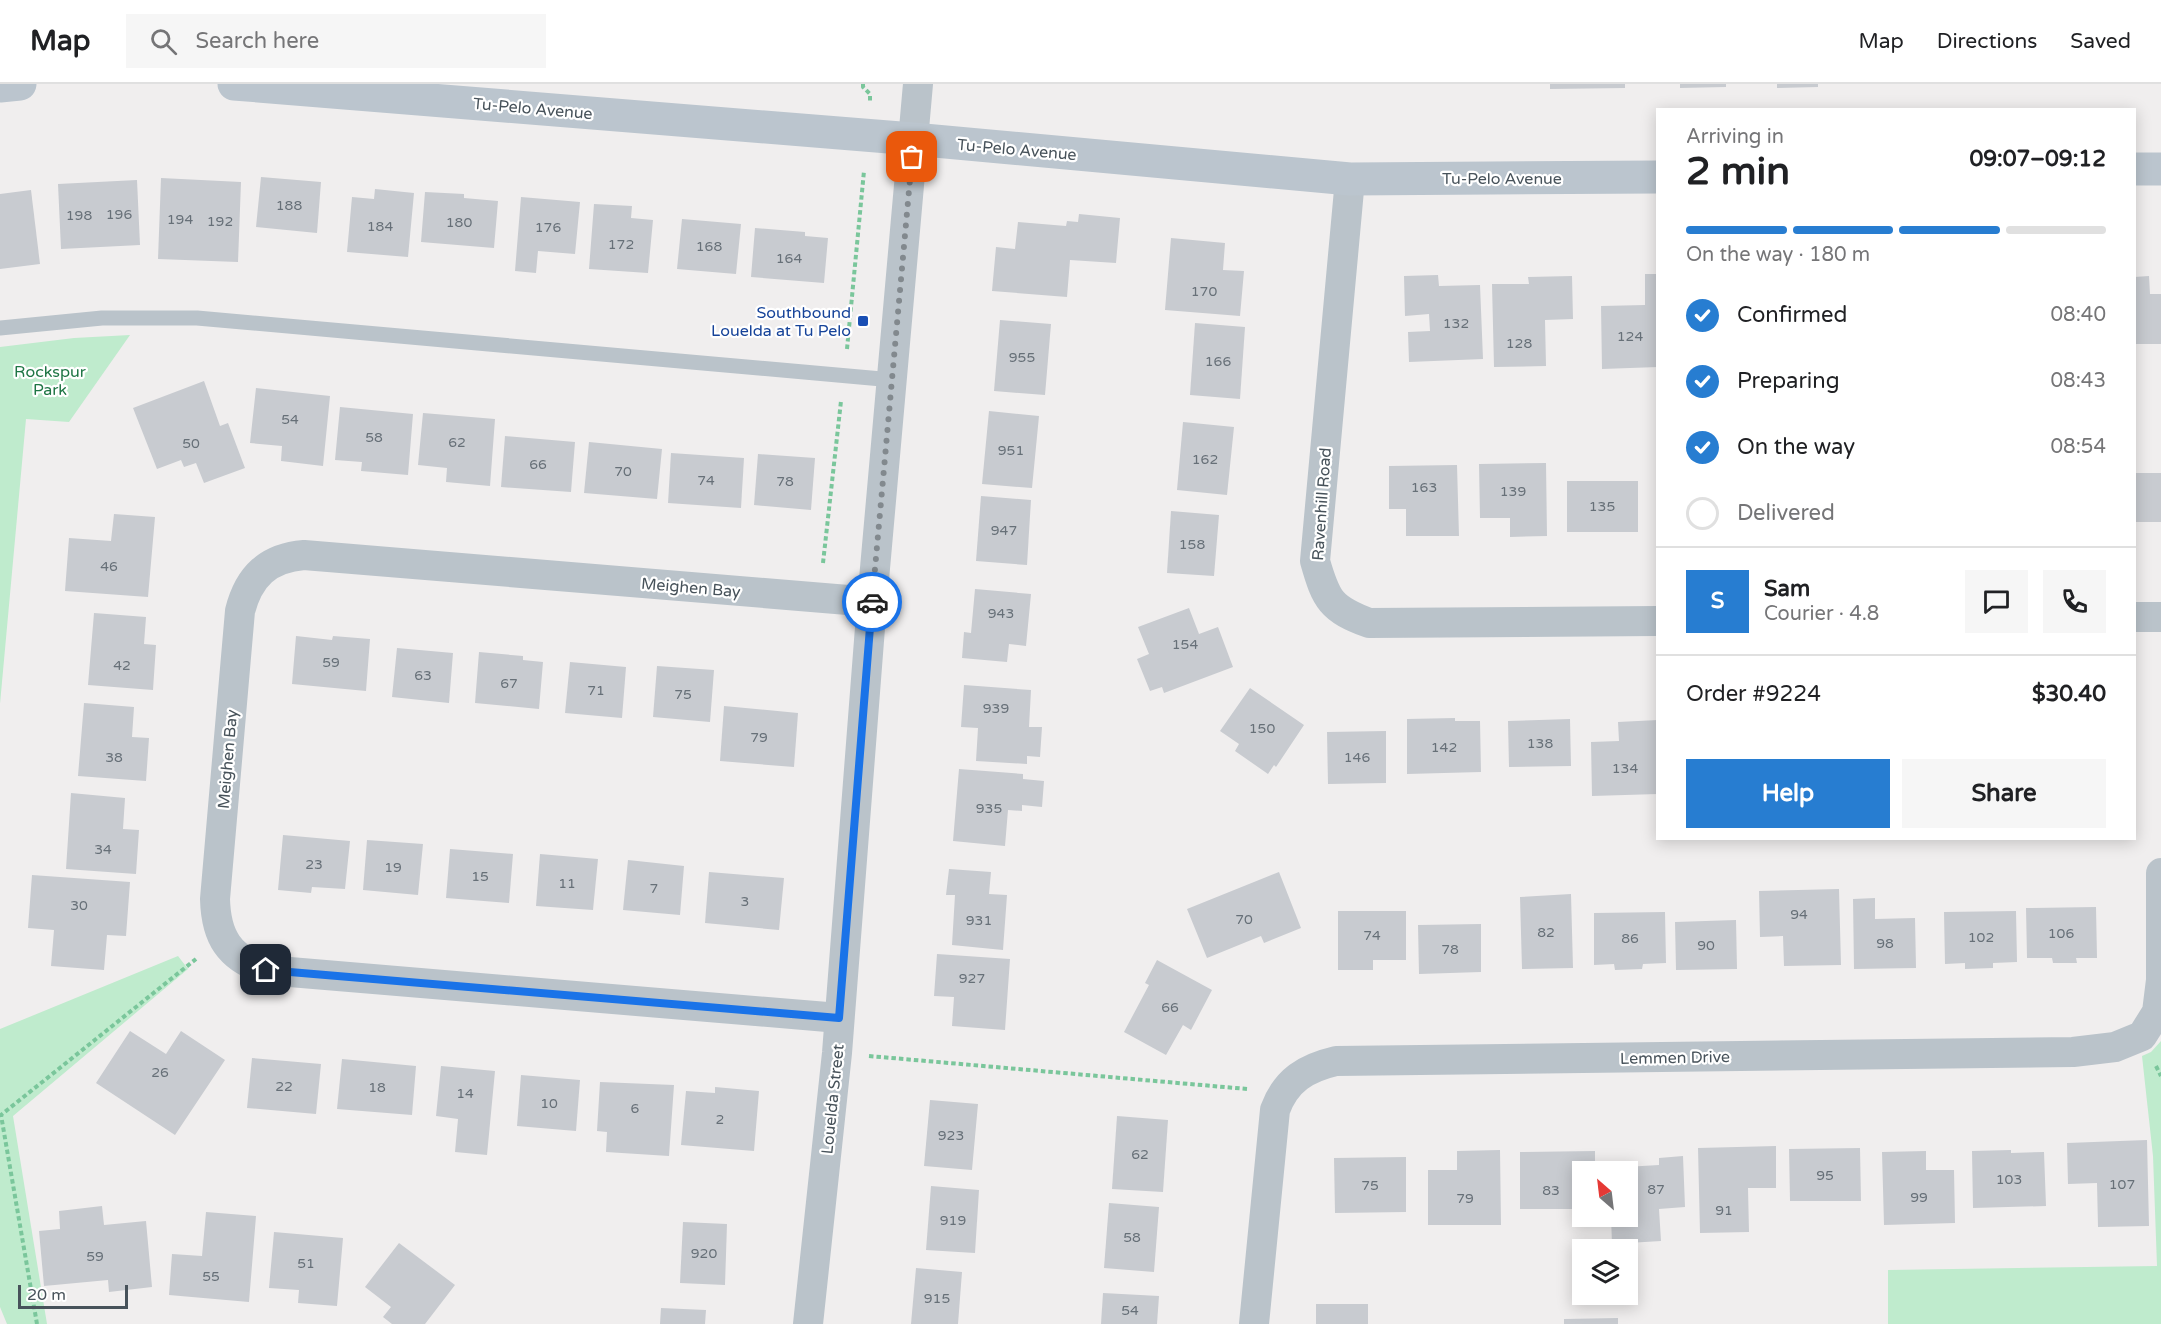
<!DOCTYPE html>
<html lang="en">
<head>
<meta charset="utf-8">
<style>
  :root { --surface:#fff; --page:#f6f6f6; --text:#202124; --muted:#757577; --line:#e0e0e0; --accent:#277dd1 }
  body { margin:0; font-family:"Varela Round",sans-serif; background:var(--page); color:var(--text); height:100vh; display:flex; flex-direction:column; font-size:22px; white-space:nowrap }
  * { box-sizing:border-box; margin:0 }
  p { font-size:20px; color:var(--muted) }
  .icon { flex:none; width:33px; height:33px; fill:none; stroke:currentColor; stroke-width:2; stroke-linecap:round; stroke-linejoin:round }
  .map { position:relative; flex:1; overflow:hidden }
  .details { position:absolute; left:1656px; top:24px; width:480px; height:732px; display:flex; flex-direction:column; background:var(--surface); border-radius:0px; box-shadow:0 3px 15px #0003 }
  .details>* { flex:none }
  .needle { width:39px; rotate:332deg }
  .buttons { position:absolute; left:1572px; top:1077px; display:grid; gap:12px }
  .buttons a { display:grid; place-items:center; width:66px; height:66px; border-radius:0px; background:var(--surface); box-shadow:0 3px 15px #0003; font-size:30px }
  .scale { position:absolute; left:18px; bottom:15px; width:110px; box-sizing:border-box; padding-left:6px; border:3px solid #47525a; border-top:0; font-size:16px; line-height:21px; white-space:nowrap; color:#47525a; -webkit-text-stroke:4px #fff; paint-order:stroke }
  .pin { position:absolute; display:grid; place-items:center; width:51px; height:51px; color:#fff; margin:-26px; border-radius:12px; box-shadow:0 3px 9px #0006 }
  .courier { position:absolute; display:grid; place-items:center; width:60px; height:60px; margin:-30px; border:4px solid #1a73e8; border-radius:50%; background:#fff; color:#222; box-shadow:0 2px 8px #0007 }
  .overview em { font-style:normal; font-weight:700 }
  .overview div { display:flex; flex-direction:column-reverse }
  .overview { display:flex; align-items:center; justify-content:space-between; height:102px; padding:0 30px }
  h1 { font-size:39px; font-weight:700; line-height:45px }
  .bar { display:grid; grid-template-columns:repeat(4,1fr); gap:9px 6px; align-content:center; height:72px; padding:0 30px }
  .bar i { height:8px; border-radius:4px; background:var(--line) }
  .bar .selected { background:var(--accent) }
  .bar p { grid-column:span 4 }
  .line { display:flex; align-items:center; gap:15px; padding:0 30px; border-top:2px solid var(--line) }
  .line div { flex:1 }
  .round { display:grid; place-items:center; flex:none; width:63px; height:63px; border-radius:0px; background:var(--page) }
  ol { padding:0 30px; list-style:none }
  li { display:flex; align-items:center; gap:18px; height:66px }
  li p { margin-inline-start:auto }
  li .icon { padding:6px; border-radius:50%; background:var(--accent); color:#fff; stroke-width:4 }
  li:last-child { color:var(--muted) }
  li i { width:33px; height:33px; border:3px solid var(--line); border-radius:50% }
  .button { display:flex; gap:12px; margin-top:auto; padding:12px 30px }
  .button a { flex:1; height:69px; border-radius:0px; background:var(--accent); color:#fff; font-size:24px; font-weight:700; line-height:69px; text-align:center }
  .button a+a { background:var(--page); color:var(--text) }
  header { display:flex; align-items:center; gap:36px; box-sizing:border-box; height:84px; padding:0 30px; background:var(--surface); border-bottom:2px solid var(--line) }
  header strong { font-size:28px }
  nav { display:flex; gap:33px; margin-inline-start:auto; font-size:21px }
  .search { width:420px; height:54px; background:var(--page); display:flex; align-items:center; gap:15px; box-sizing:border-box; padding:0 21px; border-radius:0px; color:var(--muted); font-size:22px }
  .map>svg:first-child { display:block }
  .green { fill:#bfebcd }
  .building { fill:#c8cbd0 }
  .lines { fill:none; stroke-linecap:round; stroke-linejoin:round }
  .path { stroke:#7ac69b; stroke-width:4; stroke-dasharray:4.5 3; stroke-linecap:butt }
  .lane { stroke:#bac3ca; stroke-width:15 }
  .street { stroke:#bac3ca; stroke-width:30 }
  .secondary { stroke:#bbc5ce; stroke-width:33 }
  .done { stroke:#82898e; stroke-width:6; stroke-dasharray:0 10.8 }
  .route { stroke:#1a73e8; stroke-width:8 }
  .transit-dot { fill:#1a4fb4; stroke:#fff; stroke-width:2 }
  .labels { text-anchor:middle; stroke-width:4.5; stroke-linejoin:round; paint-order:stroke }
  .number-label { font-size:14px; fill:#677078 }
  .street-label { font-size:16px; fill:#47525a; stroke:#fff }
  .transit-label { font-size:16px; fill:#164399; stroke:#fff; text-anchor:end }
  .park-label { font-size:16px; fill:#1e7544; stroke:#fff }
</style>
</head>
<body>
<header>
<strong>Map</strong>
<div class="search"><svg class="icon" aria-label="search" viewBox="0 0 24 24"><circle cx="10" cy="10" r="6"/><path d="M15 15l6 6"/></svg>Search here</div>
<nav><a>Map</a><a>Directions</a><a>Saved</a></nav>
</header>
<div class="map">
<svg width="2161" height="1240" viewBox="0 0 2161 1240">
  <rect width="100%" height="100%" fill="#f0eeee"/>
  <g class="green">
    <path d="M130 251 69 338 26 335 0 620V263L74 254Z"/>
    <path d="M178 872 188 885 13 1032 47 1240H7L0 1223V945Z"/>
    <path d="M2161 957V1240H1888V1186L2157 1182 2153 1072 2142 972 2151 968Z"/>
  </g>
  <g class="building">
    <path d="M1550 0H1625V4L1550 5Z"/>
    <path d="M1680 0H1726V3L1680 4Z"/>
    <path d="M1777 0H1818V3L1777 4Z"/>
    <path d="M261 93 321 98 317 149 256 143Z"/>
    <path d="M161 94 241 98 238 178 158 175Z"/>
    <path d="M137 96 140 161 61 165 58 100Z"/>
    <path d="M375 105 414 109 408 173 347 168 352 113 374 115Z"/>
    <path d="M31 106 40 180 0 185V110Z"/>
    <path d="M425 108 464 110V114L498 117 494 164 421 158Z"/>
    <path d="M521 113 580 118 575 170 538 167 536 189 515 187Z"/>
    <path d="M594 120 632 122 631 134 653 136 648 189 589 185Z"/>
    <path d="M1079 130 1120 134 1116 179 1070 176 1067 213 992 207 996 163 1015 165 1018 138 1066 142 1067 137 1078 138Z"/>
    <path d="M682 135 741 140 736 190 677 185Z"/>
    <path d="M755 144 805 148V152L828 154 824 199 751 193Z"/>
    <path d="M1171 154 1225 159 1223 186 1244 187 1240 232 1165 226Z"/>
    <path d="M1645 190H1658V283L1602 285 1601 222 1645 221Z"/>
    <path d="M1438 191 1439 202 1480 201 1483 275 1409 278 1408 248 1430 247 1429 230 1405 232 1404 192Z"/>
    <path d="M1572 192 1573 235 1545 236 1546 282 1494 283 1492 200H1529L1528 193Z"/>
    <path d="M2149 192 2150 210H2161V260H2134V193Z"/>
    <path d="M1000 236 1051 240 1045 311 994 307Z"/>
    <path d="M1195 239 1245 243 1240 315 1190 311Z"/>
    <path d="M204 297 220 342 228 339 245 384 204 399 196 379 184 383 181 376 157 385 133 324Z"/>
    <path d="M256 304 330 312 323 382 281 377 282 362 250 359Z"/>
    <path d="M340 323 413 330 408 391 361 387 362 378 335 376Z"/>
    <path d="M989 327 1039 332 1032 404 982 400Z"/>
    <path d="M423 329 495 335 490 402 446 398 447 384 418 381Z"/>
    <path d="M1183 338 1234 343 1227 411 1177 406Z"/>
    <path d="M505 352 575 358 571 408 501 403Z"/>
    <path d="M589 358 662 365 657 415 584 409Z"/>
    <path d="M671 369 744 374 741 424 668 419Z"/>
    <path d="M758 370 815 374 811 426 754 421Z"/>
    <path d="M1546 379 1547 452 1510 453V434H1480L1479 380Z"/>
    <path d="M1457 381 1459 452H1406V425H1389V382Z"/>
    <rect x="2134" y="389" width="27" height="49"/>
    <rect x="1567" y="397" width="71" height="51"/>
    <path d="M981 412 1031 416 1027 481 976 477Z"/>
    <path d="M1171 427 1219 431 1214 492 1167 489Z"/>
    <path d="M114 430 155 433 148 513 65 507 69 454 111 457Z"/>
    <path d="M975 505 1031 510 1026 562 1009 560 1007 578 962 574 964 548 971 549Z"/>
    <path d="M1189 524 1199 550 1218 543 1233 583 1164 609 1162 603 1150 607 1137 575 1149 570 1138 543Z"/>
    <path d="M94 529 146 533 144 560 156 561 153 606 88 601Z"/>
    <path d="M296 552 332 556 333 552 370 555 366 607 292 600Z"/>
    <path d="M397 564 453 569 449 619 392 613Z"/>
    <path d="M479 568 523 572V576L543 578 539 625 475 619Z"/>
    <path d="M570 578 626 583 622 634 565 629Z"/>
    <path d="M657 582 714 586 710 638 653 633Z"/>
    <path d="M964 601 1031 606 1029 643H1042L1040 673 1027 672V680L976 677 978 644 961 643Z"/>
    <path d="M1250 604 1304 641 1276 683 1274 681 1268 690 1235 667 1239 660 1220 647Z"/>
    <path d="M84 619 134 623 132 653 149 654 146 697 78 692Z"/>
    <path d="M724 622 798 629 794 683 720 677Z"/>
    <path d="M1455 634V637H1480L1481 688 1407 690V635Z"/>
    <path d="M1570 635 1571 682 1509 683 1508 637Z"/>
    <path d="M1658 636V710L1592 712 1591 658 1619 657 1618 638Z"/>
    <path d="M1386 647V699L1328 700 1327 648Z"/>
    <path d="M959 685 1023 690V695L1044 697 1042 723 1022 721V727L1008 726 1005 762 953 757Z"/>
    <path d="M71 709 125 714 123 745 139 746 136 790 66 785Z"/>
    <path d="M283 751 350 757 345 805 312 803 311 809 278 806Z"/>
    <path d="M367 756 423 760 418 811 363 806Z"/>
    <path d="M450 765 513 770 509 819 446 814Z"/>
    <path d="M540 770 598 775 593 826 536 822Z"/>
    <path d="M628 776 684 782 680 831 623 826Z"/>
    <path d="M949 785 991 788 989 810 1007 811 1003 866 952 861 955 811H946Z"/>
    <path d="M709 788 784 794 779 846 705 839Z"/>
    <path d="M1279 788 1301 844 1264 859 1261 852 1207 874 1187 825Z"/>
    <path d="M32 791 130 798 126 852 107 851 104 886 51 882 54 846 28 844Z"/>
    <path d="M1839 805 1841 881 1784 882 1783 852 1760 853 1759 807Z"/>
    <path d="M1571 810 1573 884 1522 885 1520 813Z"/>
    <path d="M1875 814V835L1915 834 1916 884 1854 885 1853 815Z"/>
    <path d="M2096 823 2097 874H2076L2077 879H2053L2052 874H2027L2026 824Z"/>
    <path d="M1338 827H1406V876H1373V886H1338Z"/>
    <path d="M2016 827 2017 878 1993 879V884L1965 885V879L1945 880 1944 828Z"/>
    <path d="M1665 828 1666 879 1643 880 1642 885 1615 886 1614 880 1594 881V829Z"/>
    <path d="M1736 836 1737 885 1676 886 1675 838Z"/>
    <path d="M1481 840V888L1419 890 1418 841Z"/>
    <path d="M937 870 1010 875 1005 946 952 942 954 913 934 912Z"/>
    <path d="M1157 876 1212 906 1191 946 1183 941 1166 971 1124 948 1149 901 1145 899Z"/>
    <path d="M130 947 166 970 181 947 225 976 175 1051 96 999Z"/>
    <path d="M252 974 321 980 316 1030 247 1024Z"/>
    <path d="M342 975 416 982 412 1031 337 1025Z"/>
    <path d="M441 982 495 987 487 1071 455 1068 458 1035 436 1032Z"/>
    <path d="M521 991 580 996 576 1047 517 1042Z"/>
    <path d="M600 998 674 1001 669 1072 606 1068 607 1048 597 1047Z"/>
    <path d="M715 1003 759 1007 754 1067 681 1061 686 1007 715 1009Z"/>
    <path d="M930 1016 978 1020 972 1086 924 1082Z"/>
    <path d="M1117 1032 1168 1036 1163 1108 1112 1105Z"/>
    <path d="M2147 1056 2149 1142 2098 1143 2097 1099 2068 1100 2067 1059Z"/>
    <path d="M1776 1062V1104H1748L1749 1148 1700 1149 1698 1064Z"/>
    <path d="M1860 1064 1861 1117H1790L1789 1065Z"/>
    <path d="M1500 1066 1501 1141H1428V1086H1457V1067Z"/>
    <path d="M2011 1066V1069L2044 1068 2046 1122 1973 1124 1972 1067Z"/>
    <path d="M1595 1067V1088H1582V1125H1520V1068Z"/>
    <path d="M1926 1067V1086H1954L1955 1139 1884 1141 1882 1068Z"/>
    <path d="M1683 1072 1685 1123 1659 1125 1661 1157 1612 1160 1611 1132H1628V1088H1608V1084L1659 1081V1074Z"/>
    <path d="M1406 1073V1128L1335 1129 1334 1074Z"/>
    <path d="M931 1102 979 1106 975 1169 926 1166Z"/>
    <path d="M1109 1119 1159 1123 1154 1188 1104 1184Z"/>
    <path d="M102 1122 104 1141 146 1137 152 1203 109 1208 108 1196 44 1202 39 1147 60 1145 59 1127Z"/>
    <path d="M206 1128 256 1132 249 1218 169 1211 172 1170 202 1172Z"/>
    <path d="M683 1138 727 1140 725 1201 680 1199Z"/>
    <path d="M274 1148 343 1154 337 1222 298 1219 299 1206 269 1204Z"/>
    <path d="M399 1159 455 1201 425 1240H392L383 1233 391 1223 365 1203Z"/>
    <path d="M916 1184 962 1188 958 1240H911Z"/>
    <path d="M1103 1209 1159 1212 1157 1240H1101Z"/>
    <rect x="1316" y="1220" width="52" height="20"/>
    <path d="M661 1224 706 1226 705 1240H660Z"/>
    <path d="M1618 1234V1240H1564V1235Z"/>
  </g>
  <g class="lines">
    <g class="path">
      <path d="M863 0V3L870 10V17"/>
      <path d="M847 265 864 87"/>
      <path d="M823 479 841 317"/>
      <path d="M869 972 1247 1005"/>
      <path d="M2156 982 2161 992"/>
      <path d="M37 1240 1 1031 196 875"/>
    </g>
    <path class="lane" d="M0 244 102 234H197L893 296"/>
    <g class="street">
      <path d="M1350 95 1315 477C1326 516 1331 525 1369 539L1658 537"/>
      <path d="M2134 533H2161"/>
      <path d="M839 934 266 886C229 874 216 853 215 815L240 527C249 492 268 474 304 471L872 518"/>
      <path d="M808 1240 837 969 872 518 918 0"/>
      <path d="M1254 1240 1275 1026C1286 996 1306 984 1336 977L2073 968 2115 963 2142 952 2157 928 2161 896V789"/>
    </g>
    <g class="secondary">
      <path d="M234 0 913 55 1350 95 1658 93"/>
      <path d="M0 2 20 0"/>
      <path d="M2134 85H2161"/>
    </g>
  </g>
  <g class="lines">
    <path class="done" d="M872 518 912 73"/>
    <path class="route" d="M266 886 839 934 872 518"/>
  </g>
  <rect class="transit-dot" x="857" y="231" width="12" height="12" rx="3"/>
  <g class="labels">
    <g class="number-label">
      <text x="289" y="126">188</text>
      <text x="119" y="135">196</text>
      <text x="79" y="136">198</text>
      <text x="180" y="140">194</text>
      <text x="220" y="142">192</text>
      <text x="459" y="143">180</text>
      <text x="380" y="147">184</text>
      <text x="548" y="148">176</text>
      <text x="621" y="165">172</text>
      <text x="709" y="167">168</text>
      <text x="789" y="179">164</text>
      <text x="1204" y="212">170</text>
      <text x="1456" y="244">132</text>
      <text x="1630" y="257">124</text>
      <text x="1519" y="264">128</text>
      <text x="1022" y="278">955</text>
      <text x="1218" y="282">166</text>
      <text x="290" y="340">54</text>
      <text x="374" y="358">58</text>
      <text x="457" y="363">62</text>
      <text x="191" y="364">50</text>
      <text x="1011" y="371">951</text>
      <text x="1205" y="380">162</text>
      <text x="538" y="385">66</text>
      <text x="623" y="392">70</text>
      <text x="706" y="401">74</text>
      <text x="785" y="402">78</text>
      <text x="1424" y="408">163</text>
      <text x="1513" y="412">139</text>
      <text x="1602" y="427">135</text>
      <text x="1004" y="451">947</text>
      <text x="1192" y="465">158</text>
      <text x="109" y="487">46</text>
      <text x="1001" y="534">943</text>
      <text x="1185" y="565">154</text>
      <text x="331" y="583">59</text>
      <text x="122" y="586">42</text>
      <text x="423" y="596">63</text>
      <text x="509" y="604">67</text>
      <text x="596" y="611">71</text>
      <text x="683" y="615">75</text>
      <text x="996" y="629">939</text>
      <text x="1262" y="649">150</text>
      <text x="759" y="658">79</text>
      <text x="1540" y="664">138</text>
      <text x="1444" y="668">142</text>
      <text x="114" y="678">38</text>
      <text x="1357" y="678">146</text>
      <text x="1625" y="689">134</text>
      <text x="989" y="729">935</text>
      <text x="103" y="770">34</text>
      <text x="314" y="785">23</text>
      <text x="393" y="788">19</text>
      <text x="480" y="797">15</text>
      <text x="567" y="804">11</text>
      <text x="654" y="809">7</text>
      <text x="745" y="822">3</text>
      <text x="79" y="826">30</text>
      <text x="1799" y="835">94</text>
      <text x="1244" y="840">70</text>
      <text x="979" y="841">931</text>
      <text x="1546" y="853">82</text>
      <text x="2061" y="854">106</text>
      <text x="1372" y="856">74</text>
      <text x="1981" y="858">102</text>
      <text x="1630" y="859">86</text>
      <text x="1885" y="864">98</text>
      <text x="1706" y="866">90</text>
      <text x="1450" y="870">78</text>
      <text x="972" y="899">927</text>
      <text x="1170" y="928">66</text>
      <text x="160" y="993">26</text>
      <text x="284" y="1007">22</text>
      <text x="377" y="1008">18</text>
      <text x="465" y="1014">14</text>
      <text x="549" y="1024">10</text>
      <text x="635" y="1029">6</text>
      <text x="720" y="1040">2</text>
      <text x="951" y="1056">923</text>
      <text x="1140" y="1075">62</text>
      <text x="1825" y="1096">95</text>
      <text x="2009" y="1100">103</text>
      <text x="2122" y="1105">107</text>
      <text x="1370" y="1106">75</text>
      <text x="1656" y="1110">87</text>
      <text x="1551" y="1111">83</text>
      <text x="1919" y="1118">99</text>
      <text x="1465" y="1119">79</text>
      <text x="1724" y="1131">91</text>
      <text x="953" y="1141">919</text>
      <text x="1132" y="1158">58</text>
      <text x="704" y="1174">920</text>
      <text x="95" y="1177">59</text>
      <text x="306" y="1184">51</text>
      <text x="211" y="1197">55</text>
      <text x="937" y="1219">915</text>
      <text x="1130" y="1231">54</text>
    </g>
    <g class="street-label">
      <text transform="translate(533 24) rotate(5)" y="6">Tu-Pelo Avenue</text>
      <text transform="translate(1017 65) rotate(5)" y="6">Tu-Pelo Avenue</text>
      <text x="1502" y="100">Tu-Pelo Avenue</text>
      <text transform="translate(1321 420) rotate(-86)" y="6">Ravenhill Road</text>
      <text transform="translate(691 503) rotate(5)" y="6">Meighen Bay</text>
      <text transform="translate(227 675) rotate(-85)" y="6">Meighen Bay</text>
      <text transform="translate(1675 973) rotate(-1)" y="6">Lemmen Drive</text>
      <text transform="translate(832 1015) rotate(-84)" y="6">Louelda Street</text>
    </g>
    <g class="transit-label">
      <text x="851" y="234">Southbound<tspan x="851" dy="18">Louelda at Tu Pelo</tspan></text>
    </g>
    <g class="park-label">
      <text x="50" y="293">Rockspur<tspan x="50" dy="18">Park</tspan></text>
    </g>
  </g>
</svg>
<div class="buttons">
<a><svg class="needle" viewBox="-14 -14 28 28"><path d="M0-13l5 13h-10z" fill="#e53935"/><path d="M0 13l5-13h-10z" fill="#757577"/></svg></a>
<a><svg class="icon" aria-label="layers" viewBox="0 0 24 24"><path d="M12 4l9 5-9 5-9-5zM3 14l9 5 9-5"/></svg></a>
</div>
<div class="scale">20 m</div>
<div class="pin" style="left:912px;top:73px;background:#ea580c"><svg class="icon" aria-label="bag" viewBox="0 0 24 24"><path d="M5 8h14l-1 12H6zM9 8a3 3 0 0 1 6 0"/></svg></div>
<div class="pin" style="left:266px;top:886px;background:#1f2937"><svg class="icon" aria-label="home" viewBox="0 0 24 24"><path d="M3 11l9-7 9 7M6 9v11h12V9"/></svg></div>
<div class="courier" style="left:872px;top:518px"><svg class="icon" aria-label="car" viewBox="0 0 24 24"><path d="M5 17H2v-5l4-1 3-4h7l3 4 3 1v5h-3M9 17h6M6 11h13"/><circle cx="7" cy="17" r="2"/><circle cx="17" cy="17" r="2"/></svg></div>
<section class="details">
<div class="overview"><div><h1>2 min</h1><p>Arriving in</p></div><em>09:07–09:12</em></div>
<div class="bar"><i class="selected"></i><i class="selected"></i><i class="selected"></i><i></i><p>On the way · 180 m</p></div>
<ol>
<li><svg class="icon" aria-label="check" viewBox="0 0 24 24"><path d="M5 12l5 5 9-10"/></svg>Confirmed<p>08:40</p></li>
<li><svg class="icon" aria-label="check" viewBox="0 0 24 24"><path d="M5 12l5 5 9-10"/></svg>Preparing<p>08:43</p></li>
<li><svg class="icon" aria-label="check" viewBox="0 0 24 24"><path d="M5 12l5 5 9-10"/></svg>On the way<p>08:54</p></li>
<li><i></i>Delivered</li>
</ol>
<div class="line" style="height:108px"><b class="round" style="background:var(--accent);color:#fff">S</b><div><b>Sam</b><p>Courier · 4.8</p></div><a class="round"><svg class="icon" aria-label="chat" viewBox="0 0 24 24"><path d="M4 5h16v11H9l-5 4z"/></svg></a><a class="round"><svg class="icon" aria-label="phone" viewBox="0 0 24 24"><path d="M5 4h4l2 5-3 2q2 4 5 5l2-3 5 2v4C11 20 4 13 5 4z"/></svg></a></div>
<div class="line" style="height:78px"><div>Order #9224</div><b>$30.40</b></div>
<div class="button"><a>Help</a><a>Share</a></div>
</section>
</div>
</body>
</html>
